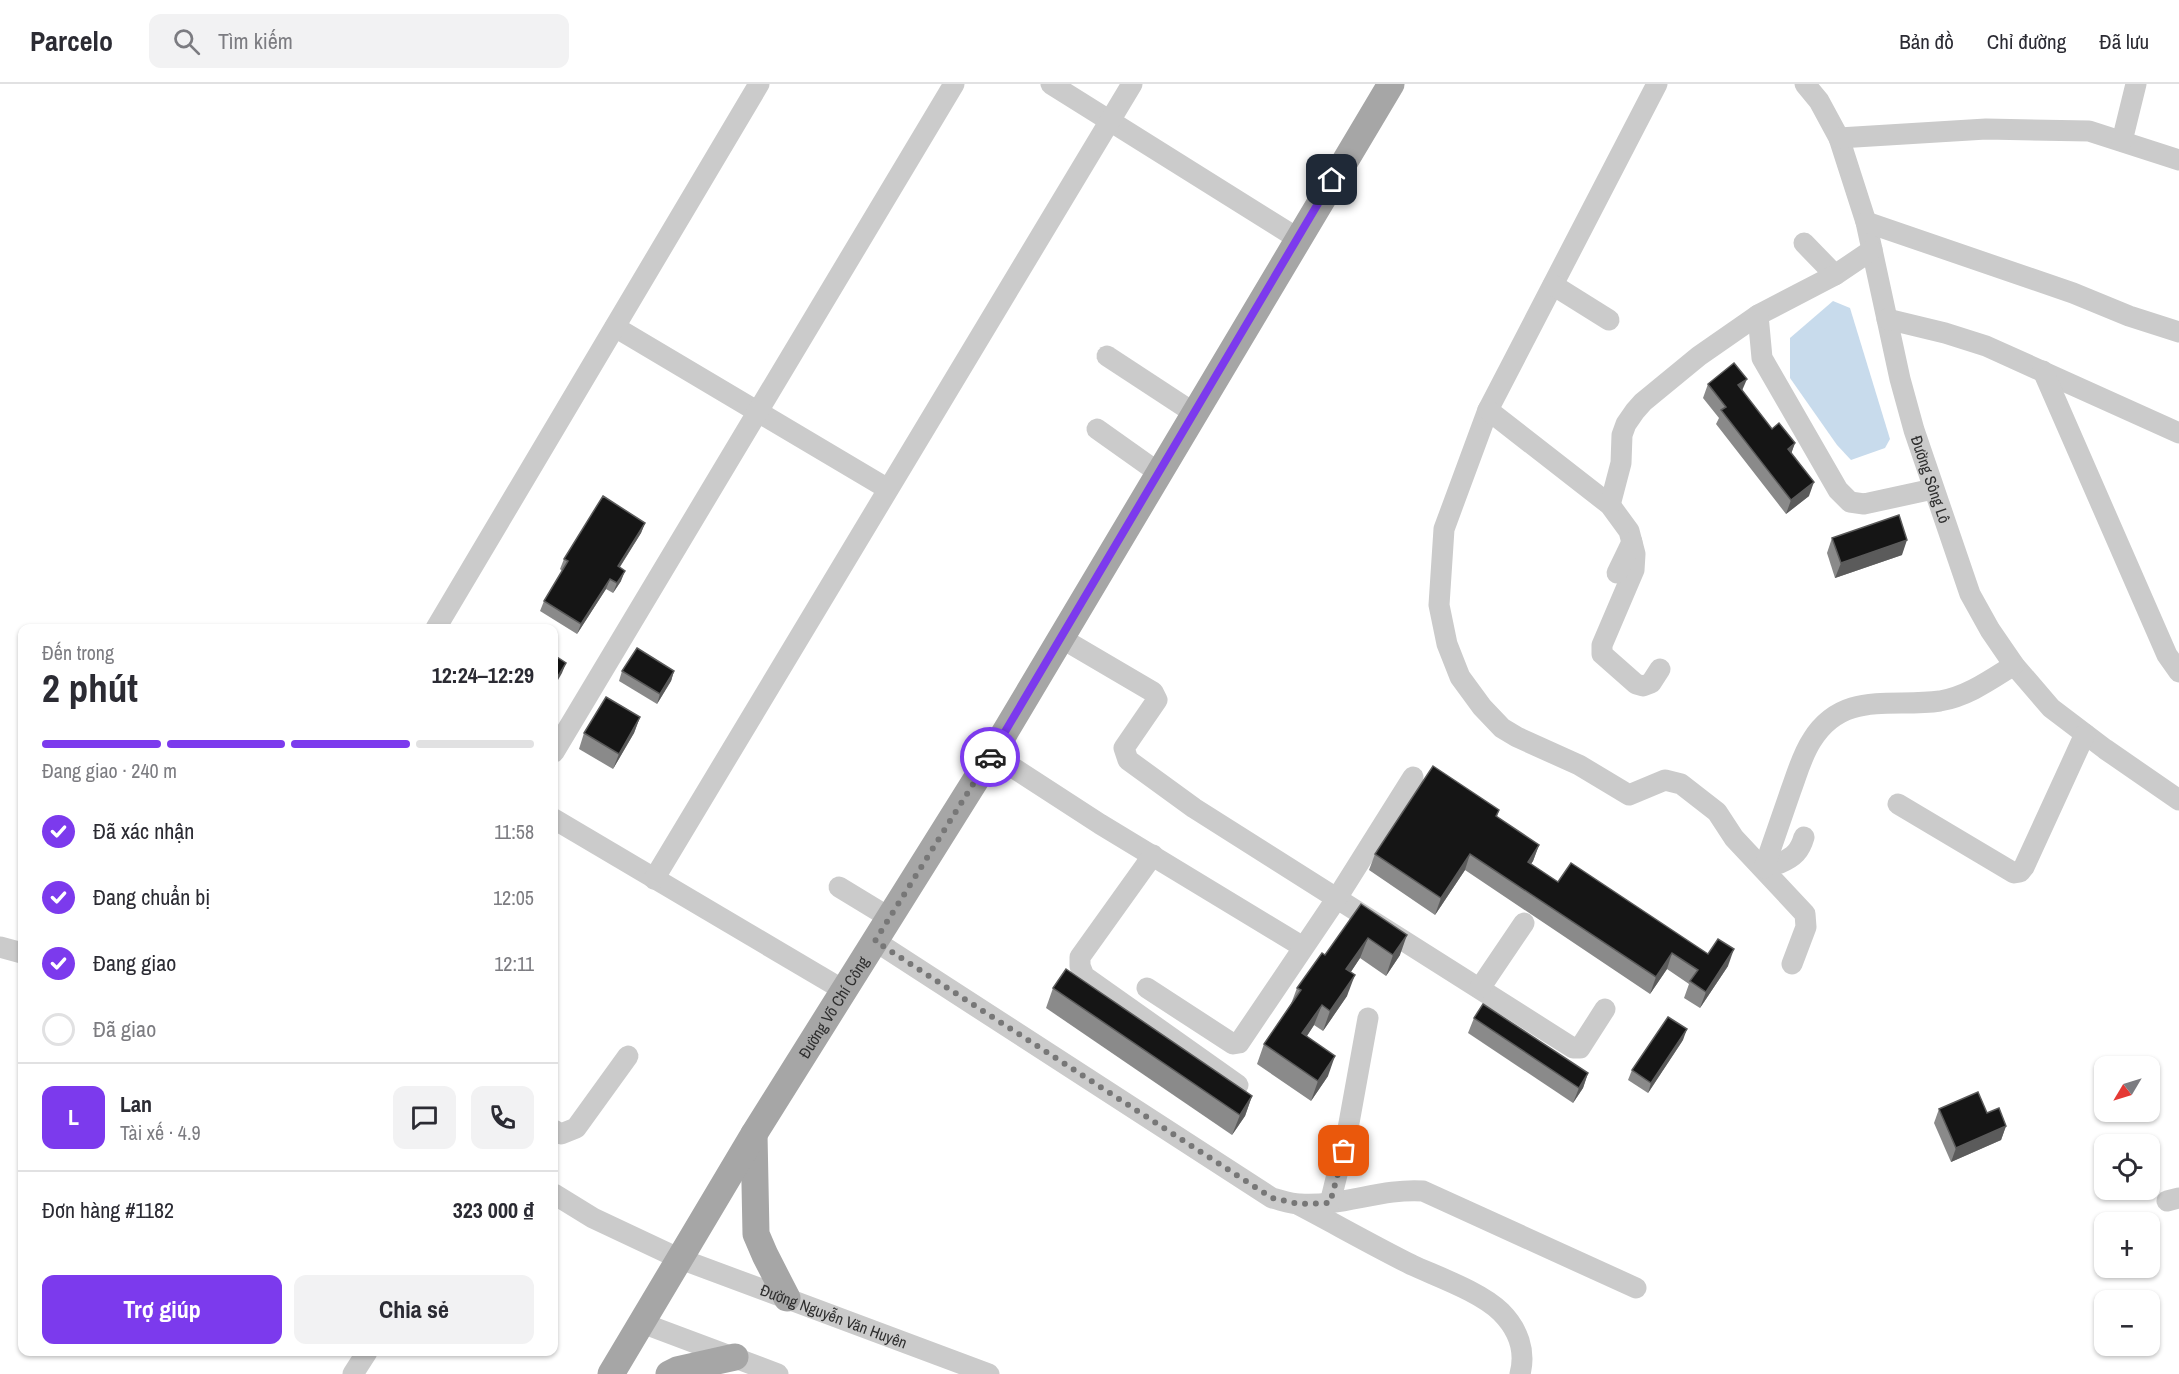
<!DOCTYPE html>
<html lang="vi">
<head>
<meta charset="utf-8">
<style>
  :root { --surface:#fff; --page:#f2f2f3; --text:#2b2b33; --muted:#7c7c81; --line:#e1e1e2; --accent:#7c3aed }
  body { margin:0; font-family:"Archivo Narrow",sans-serif; background:var(--page); color:var(--text); height:100vh; display:flex; flex-direction:column; font-size:22px; white-space:nowrap }
  * { box-sizing:border-box; margin:0 }
  p { font-size:20px; color:var(--muted) }
  .icon { flex:none; width:33px; height:33px; fill:none; stroke:currentColor; stroke-width:2; stroke-linecap:round; stroke-linejoin:round }
  .map { position:relative; flex:1; overflow:hidden }
  .panel { position:absolute; left:18px; top:540px; width:540px; height:732px; display:flex; flex-direction:column; background:var(--surface); border-radius:12px; box-shadow:0 2px 4px #0004 }
  .panel>* { flex:none }
  .needle { width:39px; rotate:232deg }
  .buttons { position:absolute; left:2094px; top:972px; display:grid; gap:12px }
  .buttons a { display:grid; place-items:center; width:66px; height:66px; border-radius:12px; background:var(--surface); box-shadow:0 2px 4px #0004; font-size:30px }
  .pin { position:absolute; display:grid; place-items:center; width:51px; height:51px; color:#fff; margin:-26px; border-radius:12px; box-shadow:0 3px 9px #0006 }
  .courier { position:absolute; display:grid; place-items:center; width:60px; height:60px; margin:-30px; border:4px solid #7c3aed; border-radius:50%; background:#fff; color:#222; box-shadow:0 2px 8px #0007 }
  .overview em { font-style:normal; font-weight:800 }
  .overview div { display:flex; flex-direction:column-reverse }
  .overview { display:flex; align-items:center; justify-content:space-between; height:102px; padding:0 24px }
  h1 { font-size:39px; font-weight:800; line-height:45px }
  .bar { display:grid; grid-template-columns:repeat(4,1fr); gap:9px 6px; align-content:center; height:72px; padding:0 24px }
  .bar i { height:8px; border-radius:4px; background:var(--line) }
  .bar .active { background:var(--accent) }
  .bar p { grid-column:span 4 }
  .line { display:flex; align-items:center; gap:15px; padding:0 24px; border-top:2px solid var(--line) }
  .line div { flex:1 }
  .round { display:grid; place-items:center; flex:none; width:63px; height:63px; border-radius:12px; background:var(--page) }
  ol { padding:0 24px; list-style:none }
  li { display:flex; align-items:center; gap:18px; height:66px }
  li p { margin-inline-start:auto }
  li .icon { padding:6px; border-radius:50%; background:var(--accent); color:#fff; stroke-width:4 }
  li:last-child { color:var(--muted) }
  li i { width:33px; height:33px; border:3px solid var(--line); border-radius:50% }
  .action { display:flex; gap:12px; margin-top:auto; padding:12px 24px }
  .action a { flex:1; height:69px; border-radius:12px; background:var(--accent); color:#fff; font-size:24px; font-weight:800; line-height:69px; text-align:center }
  .action a+a { background:var(--page); color:var(--text) }
  header { display:flex; align-items:center; gap:36px; box-sizing:border-box; height:84px; padding:0 30px; background:var(--surface); border-bottom:2px solid var(--line) }
  header strong { font-size:28px }
  nav { display:flex; gap:33px; margin-inline-start:auto; font-size:21px }
  .search { width:420px; height:54px; background:var(--page); display:flex; align-items:center; gap:15px; box-sizing:border-box; padding:0 21px; border-radius:12px; color:var(--muted); font-size:22px }
  .map>svg:first-child { display:block }
  .water { fill:#c8dbec }
  .lines { fill:none; stroke-linecap:round; stroke-linejoin:round }
  .minor { stroke:#cbcbcb; stroke-width:21 }
  .major { stroke:#a6a6a6; stroke-width:27 }
  .wall { fill:#8a8a8a }
  .shaded-wall { fill:#5b5b5b }
  .building { fill:#151515; stroke:#5b5b5b; stroke-width:1.5 }
  .done { stroke:#777; stroke-width:6; stroke-dasharray:0 10.8 }
  .route { stroke:#7c3aed; stroke-width:8 }
  .labels { text-anchor:middle; stroke-width:6; stroke-linejoin:round; paint-order:stroke }
  .street-label { font-size:16px; fill:#2e2e2e; stroke:#fff }
</style>
</head>
<body>
<header>
<strong>Parcelo</strong>
<div class="search"><svg class="icon" aria-label="search" viewBox="0 0 24 24"><circle cx="10" cy="10" r="6"/><path d="M15 15l6 6"/></svg>Tìm kiếm</div>
<nav><a>Bản đồ</a><a>Chỉ đường</a><a>Đã lưu</a></nav>
</header>
<div class="map">
<svg width="2179" height="1290" viewBox="0 0 2179 1290">
  <rect width="100%" height="100%" fill="#fff"/>
  <path class="water" d="M1833 217 1850 224 1890 355 1885 364 1851 376 1837 361 1790 294V254Z"/>
  <g class="lines">
    <g class="minor">
      <path d="M1051 0 1297 154"/>
      <path d="M1657 0 1488 326 1444 445 1439 521 1447 560 1460 593 1482 623 1502 644 1517 653 1579 681 1629 711 1665 696 1681 700 1717 728 1734 754 1805 830 1806 843 1792 880"/>
      <path id="s1" d="M1805 0 1819 17 1839 54 1866 138 1900 295 1914 346 1970 510 1990 546 2014 581 2051 624 2105 665 2179 716"/>
      <path d="M1839 54 1986 45 2089 47 2179 76"/>
      <path d="M2122 57 2136 0"/>
      <path d="M1866 138 2073 209 2129 232 2179 248"/>
      <path d="M1804 159 1835 191"/>
      <path d="M1872 166 1835 191 1758 231 1762 274 1838 406 1850 418 1864 420 1933 405"/>
      <path d="M1553 201 1609 236"/>
      <path d="M1887 235 1945 249 1986 262 2179 349"/>
      <path d="M615 243 888 405"/>
      <path d="M1107 272 1194 329"/>
      <path d="M2043 287 2167 571 2179 588"/>
      <path d="M1488 326 1610 421 1629 447 1635 470 1634 486 1602 561V570L1636 600 1643 602 1651 599 1660 585"/>
      <path d="M1097 345 1159 389"/>
      <path d="M1610 421 1621 379 1622 351 1626 340 1635 327 1643 318 1699 272 1758 231"/>
      <path d="M1617 489 1632 458"/>
      <path d="M436 544 759 0"/>
      <path d="M1061 554 1153 608 1157 616 1124 664 1128 676 1194 724 1573 964H1580L1605 925"/>
      <path d="M554 668 954 0"/>
      <path d="M992 670 1100 740 1303 863"/>
      <path d="M1898 720 2014 789 2020 788 2024 783 2085 650"/>
      <path d="M554 735 845 907"/>
      <path d="M1153 771 1080 873V882L1084 892 1238 1001"/>
      <path d="M1767 774 1780 779C1794 773 1800 767 1804 753"/>
      <path d="M1764 784C1773 758 1782 732 1791 706 1797 690 1802 671 1812 656 1843 606 1892 624 1940 617 1968 612 1990 596 2014 581"/>
      <path d="M654 795 1132 0"/>
      <path d="M839 803 890 834"/>
      <path d="M875 857 1272 1114C1281 1116 1291 1120 1300 1120 1341 1123 1382 1104 1423 1107L1636 1204"/>
      <path d="M0 863 22 869"/>
      <path d="M1147 904 1233 960 1239 959 1337 814 1413 693"/>
      <path d="M1480 904 1524 839"/>
      <path d="M554 1046 561 1050 576 1044 628 972"/>
      <path id="s2" d="M554 1110 593 1134 678 1174 989 1290"/>
      <path d="M2167 1117 2179 1114"/>
      <path d="M1330 1119 1347 1050 1368 934"/>
      <path d="M1299 1121C1337 1141 1374 1162 1412 1181 1438 1193 1481 1208 1501 1228 1518 1245 1526 1267 1520 1290"/>
      <path d="M642 1239 778 1290"/>
      <path d="M353 1290 367 1268"/>
    </g>
    <g class="major">
      <path d="M754 1050 756 1150 765 1171 787 1214"/>
      <path id="s3" d="M611 1290 754 1050 992 670 1391 0"/>
      <path d="M669 1290 677 1286 735 1273"/>
    </g>
  </g>
  <g class="wall">
    <path d="M1708 300 1742 306 1772 345 1795 359 1791 369 1809 412 1786 430 1716 340 1719 334 1703 314Z"/>
    <path d="M645 439 641 449 620 483 621 497 613 509 606 505 577 550 540 527 544 517 562 487 560 485 564 475Z"/>
    <path d="M1832 454 1902 471 1835 494 1827 469Z"/>
    <path d="M622 587H674L671 597 657 620 619 597Z"/>
    <path d="M640 633 634 649 613 685 579 665 584 649Z"/>
    <path d="M1499 726 1497 733 1539 761 1533 777 1531 780 1558 798 1708 870 1728 882 1700 924 1684 914 1689 900 1667 885 1650 910 1465 786 1435 831 1369 786 1375 770Z"/>
    <path d="M1361 820 1400 871 1386 892 1360 874 1350 889 1347 912 1323 947 1314 941 1307 952 1328 992 1311 1017 1257 980 1264 960 1291 920 1297 904 1325 871Z"/>
    <path d="M1053 904 1252 1012 1245 1032 1232 1051 1046 924Z"/>
    <path d="M1474 934 1588 989 1583 1004 1573 1019 1468 949Z"/>
    <path d="M1683 956 1648 1009 1628 996 1632 986Z"/>
    <path d="M1939 1025 1987 1029 2006 1042 2001 1056 1951 1078 1934 1039Z"/>
  </g>
  <g class="shaded-wall">
    <path d="M1747 295 1741 309 1738 301Z"/>
    <path d="M1795 359 1790 373 1788 365Z"/>
    <path d="M1814 398 1809 412 1786 430 1791 416Z"/>
    <path d="M645 439 641 449 614 492 618 482Z"/>
    <path d="M1907 456 1902 471 1835 494 1841 479Z"/>
    <path d="M625 487 621 497 613 509 617 499Z"/>
    <path d="M610 495 606 505 577 550 581 540Z"/>
    <path d="M566 579 562 589 554 603V599Z"/>
    <path d="M674 587 671 597 657 620 660 610Z"/>
    <path d="M640 633 634 649 613 685 619 670Z"/>
    <path d="M1539 761 1533 777 1522 794 1528 778Z"/>
    <path d="M1470 770 1465 786 1435 831 1441 814Z"/>
    <path d="M1407 851 1400 871 1386 892 1393 871Z"/>
    <path d="M1368 854 1360 874 1339 906 1346 885Z"/>
    <path d="M1734 865 1728 882 1700 924 1706 908Z"/>
    <path d="M1672 869 1667 885 1650 910 1656 893Z"/>
    <path d="M1355 891 1347 912 1323 947 1330 927Z"/>
    <path d="M1322 921 1314 941 1295 970 1302 949Z"/>
    <path d="M1687 945 1683 956 1648 1009 1651 999Z"/>
    <path d="M1335 972 1328 992 1311 1017 1318 997Z"/>
    <path d="M1588 989 1583 1004 1573 1019 1579 1004Z"/>
    <path d="M1252 1012 1245 1032 1232 1051 1240 1031Z"/>
    <path d="M2006 1042 2001 1056 1951 1078 1956 1064Z"/>
  </g>
  <g class="building">
    <path d="M1734 279 1747 295 1738 301 1772 345 1779 339 1795 359 1788 365 1814 398 1791 416 1721 326 1726 323 1708 300Z"/>
    <path d="M603 412 645 439 618 482 625 487 617 499 610 495 581 540 544 517 568 477 564 475Z"/>
    <path d="M1899 431 1907 456 1841 479 1832 454Z"/>
    <path d="M637 564 674 587 660 610 622 587Z"/>
    <path d="M554 571 566 579 554 599Z"/>
    <path d="M606 613 640 633 619 670 584 649Z"/>
    <path d="M1433 682 1499 726 1496 732 1539 761 1528 778 1558 798 1571 779 1708 870 1718 855 1734 865 1706 908 1690 897 1698 886 1672 869 1656 893 1470 770 1441 814 1375 770Z"/>
    <path d="M1361 820 1407 851 1393 871 1368 854 1346 885 1355 891 1330 927 1322 921 1302 949 1335 972 1318 997 1264 960 1301 906 1297 904 1322 869 1325 871Z"/>
    <path d="M1066 885 1252 1012 1240 1031 1053 904Z"/>
    <path d="M1483 920 1588 989 1579 1004 1474 934Z"/>
    <path d="M1668 933 1687 945 1651 999 1632 986Z"/>
    <path d="M1978 1008 1987 1029 1999 1024 2006 1042 1956 1064 1939 1025Z"/>
  </g>
  <g class="lines">
    <path class="done" d="M990 673 875 857 1272 1114 1299 1120 1330 1119 1344 1067"/>
    <path class="route" d="M990 673 1332 96"/>
  </g>
  <g class="labels">
    <g class="street-label">
      <text dy="6" stroke="none"><textPath href="#s1" startOffset="418">Đường Sông Lô</textPath></text>
      <text dy="6" stroke="none"><textPath href="#s3" startOffset="429">Đường Võ Chí Công</textPath></text>
      <text dy="6" stroke="none"><textPath href="#s2" startOffset="306">Đường Nguyễn Văn Huyên</textPath></text>
    </g>
  </g>
</svg>
<div class="buttons">
<a><svg class="needle" viewBox="-14 -14 28 28"><path d="M0-13l5 13h-10z" fill="#e53935"/><path d="M0 13l5-13h-10z" fill="#7c7c81"/></svg></a>
<a><svg class="icon" aria-label="locate" viewBox="0 0 24 24"><circle cx="12" cy="12" r="6"/><path d="M12 2v4M12 18v4M2 12h4M18 12h4"/></svg></a>
<a>+</a>
<a>−</a>
</div>
<div class="pin" style="left:1344px;top:1067px;background:#ea580c"><svg class="icon" aria-label="bag" viewBox="0 0 24 24"><path d="M5 8h14l-1 12H6zM9 8a3 3 0 0 1 6 0"/></svg></div>
<div class="pin" style="left:1332px;top:96px;background:#1f2937"><svg class="icon" aria-label="home" viewBox="0 0 24 24"><path d="M3 11l9-7 9 7M6 9v11h12V9"/></svg></div>
<div class="courier" style="left:990px;top:673px"><svg class="icon" aria-label="car" viewBox="0 0 24 24"><path d="M5 17H2v-5l4-1 3-4h7l3 4 3 1v5h-3M9 17h6M6 11h13"/><circle cx="7" cy="17" r="2"/><circle cx="17" cy="17" r="2"/></svg></div>
<section class="panel">
<div class="overview"><div><h1>2 phút</h1><p>Đến trong</p></div><em>12:24–12:29</em></div>
<div class="bar"><i class="active"></i><i class="active"></i><i class="active"></i><i></i><p>Đang giao · 240 m</p></div>
<ol>
<li><svg class="icon" aria-label="check" viewBox="0 0 24 24"><path d="M5 12l5 5 9-10"/></svg>Đã xác nhận<p>11:58</p></li>
<li><svg class="icon" aria-label="check" viewBox="0 0 24 24"><path d="M5 12l5 5 9-10"/></svg>Đang chuẩn bị<p>12:05</p></li>
<li><svg class="icon" aria-label="check" viewBox="0 0 24 24"><path d="M5 12l5 5 9-10"/></svg>Đang giao<p>12:11</p></li>
<li><i></i>Đã giao</li>
</ol>
<div class="line" style="height:108px"><b class="round" style="background:var(--accent);color:#fff">L</b><div><b>Lan</b><p>Tài xế · 4.9</p></div><a class="round"><svg class="icon" aria-label="chat" viewBox="0 0 24 24"><path d="M4 5h16v11H9l-5 4z"/></svg></a><a class="round"><svg class="icon" aria-label="phone" viewBox="0 0 24 24"><path d="M5 4h4l2 5-3 2q2 4 5 5l2-3 5 2v4C11 20 4 13 5 4z"/></svg></a></div>
<div class="line" style="height:78px"><div>Đơn hàng #1182</div><b>323 000 ₫</b></div>
<div class="action"><a>Trợ giúp</a><a>Chia sẻ</a></div>
</section>
</div>
</body>
</html>
